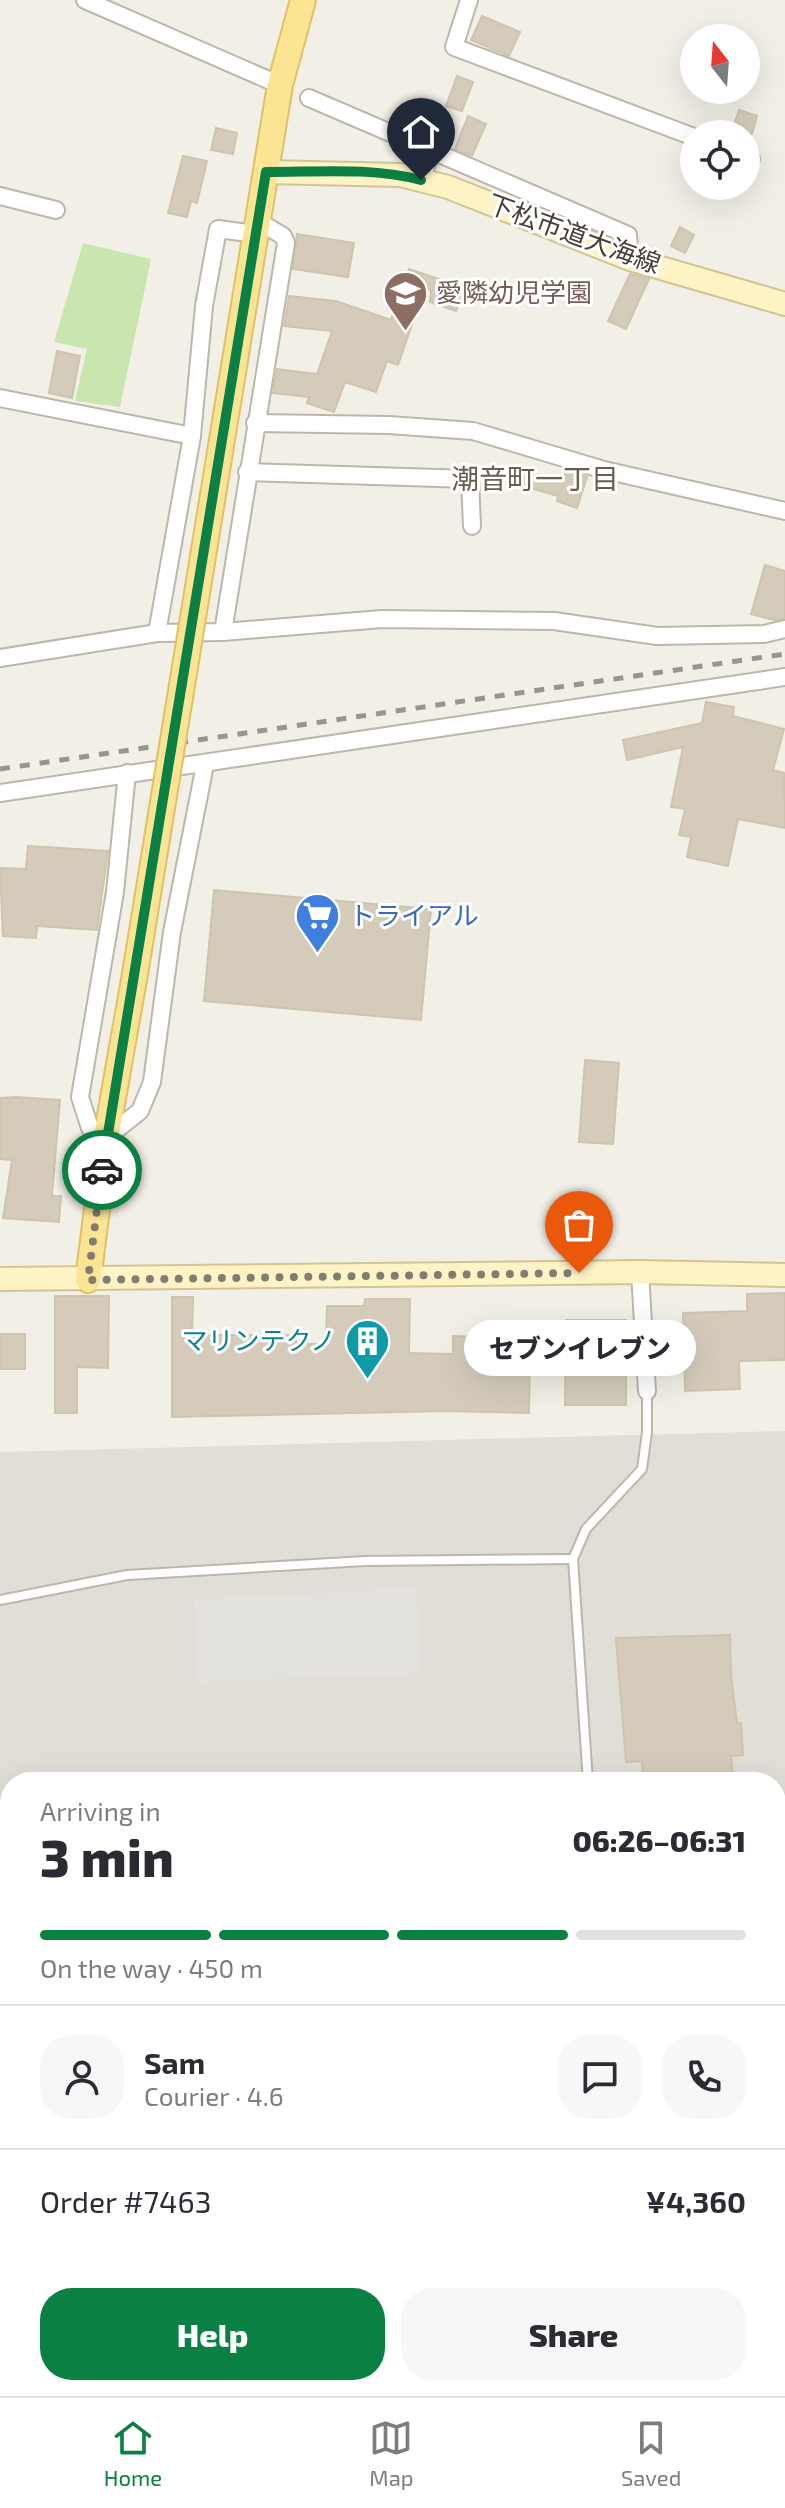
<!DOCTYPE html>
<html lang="en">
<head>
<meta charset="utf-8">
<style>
  :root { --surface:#fff; --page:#f7f7f7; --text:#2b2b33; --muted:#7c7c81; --line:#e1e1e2; --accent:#0b8043 }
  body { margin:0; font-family:"Exo 2","Noto Sans JP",sans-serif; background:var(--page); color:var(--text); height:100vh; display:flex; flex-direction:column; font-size:30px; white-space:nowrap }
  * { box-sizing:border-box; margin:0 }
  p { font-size:26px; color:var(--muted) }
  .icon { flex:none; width:44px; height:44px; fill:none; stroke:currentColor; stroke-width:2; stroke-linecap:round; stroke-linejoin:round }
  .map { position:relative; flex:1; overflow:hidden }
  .details { position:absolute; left:0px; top:1772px; width:786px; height:624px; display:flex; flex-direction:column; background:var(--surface); border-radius:32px 32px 0 0; box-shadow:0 8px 32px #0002 }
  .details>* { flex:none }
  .needle { width:52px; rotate:343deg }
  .buttons { position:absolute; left:680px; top:24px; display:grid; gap:16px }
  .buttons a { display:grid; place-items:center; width:80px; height:80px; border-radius:50%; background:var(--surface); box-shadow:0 8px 32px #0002; font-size:40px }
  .pin { position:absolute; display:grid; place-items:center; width:68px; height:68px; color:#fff; margin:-82px -34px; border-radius:50% 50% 50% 0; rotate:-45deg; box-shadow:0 0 8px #0007 }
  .pin .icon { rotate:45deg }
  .courier { position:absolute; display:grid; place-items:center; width:80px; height:80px; margin:-40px; border:6px solid #0b8043; border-radius:50%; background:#fff; color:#222; box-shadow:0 2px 10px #0007 }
  .bubble { position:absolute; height:56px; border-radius:28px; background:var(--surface); box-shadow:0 8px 32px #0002; font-size:26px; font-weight:800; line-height:56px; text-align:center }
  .overview em { font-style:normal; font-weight:800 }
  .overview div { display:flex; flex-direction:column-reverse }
  .overview { display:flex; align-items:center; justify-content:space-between; height:136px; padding:0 40px }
  h1 { font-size:52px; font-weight:800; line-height:60px }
  .bar { display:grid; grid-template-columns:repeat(4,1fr); gap:12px 8px; align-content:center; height:96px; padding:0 40px }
  .bar i { height:10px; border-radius:6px; background:var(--line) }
  .bar .current { background:var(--accent) }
  .bar p { grid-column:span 4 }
  .line { display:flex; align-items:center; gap:20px; padding:0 40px; border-top:2px solid var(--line) }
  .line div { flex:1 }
  .round { display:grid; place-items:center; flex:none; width:84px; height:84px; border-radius:32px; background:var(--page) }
  .cta { display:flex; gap:16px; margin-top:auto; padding:16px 40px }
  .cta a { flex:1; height:92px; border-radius:32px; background:var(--accent); color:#fff; font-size:32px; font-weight:800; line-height:92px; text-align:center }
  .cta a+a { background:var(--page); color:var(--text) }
  .tab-bar { display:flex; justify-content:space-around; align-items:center; height:112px; border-top:2px solid var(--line); background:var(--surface); font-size:22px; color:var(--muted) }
  .tab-bar a { display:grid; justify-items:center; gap:4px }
  .tab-bar .current { color:var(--accent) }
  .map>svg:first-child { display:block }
  .industrial { fill:#e1ded7 }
  .green { fill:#cae6af }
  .parking { fill:#e3e1de }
  .water { fill:#a3cbee }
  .building { fill:#d4cbbb; stroke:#cec4af; stroke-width:2 }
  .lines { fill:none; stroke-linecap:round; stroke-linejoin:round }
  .lane-casing { stroke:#bdb7a8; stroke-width:12 }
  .street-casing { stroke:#bdb7a8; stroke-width:20 }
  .secondary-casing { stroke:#d1c596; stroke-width:26 }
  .primary-casing { stroke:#e0c265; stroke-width:28 }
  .lane { stroke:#fff; stroke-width:8 }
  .street { stroke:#fff; stroke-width:16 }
  .secondary { stroke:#fdf3c5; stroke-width:22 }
  .primary { stroke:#fce495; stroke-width:24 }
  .rail { stroke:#959595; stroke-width:5; stroke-dasharray:10 10; stroke-linecap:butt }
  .primary-bridge-casing { stroke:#e0c265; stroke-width:28; stroke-linecap:butt }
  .primary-bridge { stroke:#fce495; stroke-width:24 }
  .done { stroke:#827d73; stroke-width:8; stroke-dasharray:0 14.4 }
  .route { stroke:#0b8043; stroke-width:10 }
  .labels { text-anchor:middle; stroke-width:6; stroke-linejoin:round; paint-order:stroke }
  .street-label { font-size:26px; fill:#453f35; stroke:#fff }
  .education-label { font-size:26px; fill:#785e54; stroke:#fff; text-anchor:start }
  .shop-label { font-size:26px; fill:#366cbe; stroke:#fff; text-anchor:start }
  .culture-label { font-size:26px; fill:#0d838f; stroke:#fff; text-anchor:end }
  .neighbourhood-label { font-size:28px; fill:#675e4d; stroke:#fff }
</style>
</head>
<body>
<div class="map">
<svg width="785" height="2396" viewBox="0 0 785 2396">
  <rect width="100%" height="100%" fill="#f2efe6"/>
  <path class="industrial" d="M785 1431V1916L776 2126V1782H10V2386H766V2396H0V1452Z"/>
  <path class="green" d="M83 243 151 259 120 407 75 401 87 349 54 342Z"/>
  <path class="parking" d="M416 1588 422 1673 196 1682 194 1600Z"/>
  <path class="water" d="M785 1916V2396H766V2386H776V2126Z"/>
  <g class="building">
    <path d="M482 16 520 32 509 56 471 40Z"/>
    <path d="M457 76 473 82 462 111 446 106Z"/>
    <path d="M739 110 757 116 752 134H731Z"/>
    <path d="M468 116 486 124 472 156 455 149Z"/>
    <path d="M216 128 237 133 233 154 211 150Z"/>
    <path d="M183 156 207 161 197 203 191 201 187 217 168 213Z"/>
    <path d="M680 227 694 235 685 253 671 246Z"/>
    <path d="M297 234 354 243 348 277 293 269Z"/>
    <path d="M409 269 466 288 456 311 430 302 431 290 403 286Z"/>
    <path d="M630 274 649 279 626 329 608 321Z"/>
    <path d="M289 296 336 301 391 320 395 308 417 310 398 365 387 361 376 392 345 382 334 412 307 403 309 397 273 393 277 369 317 374 332 331 284 326Z"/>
    <path d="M57 351 80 356 72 398 49 393Z"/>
    <path d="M523 471 563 481 566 471 587 477 577 508 557 501 558 496 520 485Z"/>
    <path d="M765 565 785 571V618L774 620 751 614Z"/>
    <path d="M706 702 734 707 733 716 784 729 773 770 784 773 785 828 738 819 728 866 687 857 691 837 679 835 685 809 671 807 683 747 627 760 623 740 702 723Z"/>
    <path d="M28 846 108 851 97 930 37 926 36 938 3 936 0 868 26 869Z"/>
    <path d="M214 890 431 909 421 1020 204 1001Z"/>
    <path d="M585 1060 619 1063 613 1144 579 1142Z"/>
    <path d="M16 1097 60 1100 52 1196H61L59 1222 3 1218 12 1160 0 1159V1098Z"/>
    <path d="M785 1293V1360L739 1361 740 1389 685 1391 683 1313 747 1311V1294Z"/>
    <path d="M55 1296H109L108 1368 77 1367V1413H55Z"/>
    <path d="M172 1297H193L192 1335H296V1344H326L327 1306H364L365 1299H410L409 1353 453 1354V1336L482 1337 481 1357 530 1358 529 1413 446 1411 172 1417Z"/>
    <path d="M566 1320H626V1405H565Z"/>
    <rect x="0" y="1334" width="25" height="35"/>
    <path d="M730 1635 731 1676 737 1723H741L743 1755 731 1756 733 1782H643L642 1761 626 1762 616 1638Z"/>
  </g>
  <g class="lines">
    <defs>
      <g id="lane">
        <path d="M0 1600 127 1575 365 1561 573 1559"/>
        <path d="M588 1782 573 1559 586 1529 642 1469 647 1432V1391"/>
        <path d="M0 1950 10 1949"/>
        <path d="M623 2386V2396"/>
      </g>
      <g id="street">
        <path d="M85 0 280 85"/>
        <path d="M469 0 454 47 694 137"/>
        <path d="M309 98 628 235 630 259"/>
        <path d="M746 157 751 159"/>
        <path d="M421 180 432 150"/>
        <path d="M0 196 56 210"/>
        <path d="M0 398 192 436"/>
        <path d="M255 423 389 425 473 431 604 470 785 511"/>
        <path d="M247 472 470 479 472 526"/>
        <path d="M223 632 286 243 283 236 258 221"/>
        <path d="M157 633 192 436 204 306 218 229 256 234"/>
        <path d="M0 658 157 633 223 632 382 619 554 621 657 636 764 634 785 629"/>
        <path d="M127 773 115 892 80 1097 90 1128 106 1138 140 1111 152 1082 172 932 205 765"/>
        <path d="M0 793 785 677"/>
        <path d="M640 1272 647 1391"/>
      </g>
      <g id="secondary">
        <path d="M266 172 400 175 448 187 630 259 785 304"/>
        <path d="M0 1279 640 1272 785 1275"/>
      </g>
      <g id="primary">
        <path d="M212 501 280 85 303 0"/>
        <path d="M88 1280 106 1138 135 974"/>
      </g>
    </defs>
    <use href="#lane" class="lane-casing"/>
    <use href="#street" class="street-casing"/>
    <use href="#secondary" class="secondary-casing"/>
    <use href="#primary" class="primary-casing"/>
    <use href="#lane" class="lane"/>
    <use href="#street" class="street"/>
    <use href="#secondary" class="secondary"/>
    <use href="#primary" class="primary"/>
    <path class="rail" d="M0 769 785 654"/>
    <defs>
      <path id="primary-bridge" d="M135 974 212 501"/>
    </defs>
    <use href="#primary-bridge" class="primary-bridge-casing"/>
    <use href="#primary-bridge" class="primary-bridge"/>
  </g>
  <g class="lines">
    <path class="done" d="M102 1170 88 1280 579 1273"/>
    <path class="route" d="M102 1170 266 172C318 172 371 167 421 180"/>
  </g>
  <defs>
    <symbol id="school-pin" viewBox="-11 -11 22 30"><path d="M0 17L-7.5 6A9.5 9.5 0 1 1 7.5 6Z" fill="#8d6e63" stroke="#fff"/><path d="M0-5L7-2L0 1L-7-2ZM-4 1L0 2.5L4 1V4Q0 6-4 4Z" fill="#fff"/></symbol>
    <symbol id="supermarket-pin" viewBox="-11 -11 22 30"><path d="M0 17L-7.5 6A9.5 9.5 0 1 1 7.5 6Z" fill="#3f7fe0" stroke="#fff"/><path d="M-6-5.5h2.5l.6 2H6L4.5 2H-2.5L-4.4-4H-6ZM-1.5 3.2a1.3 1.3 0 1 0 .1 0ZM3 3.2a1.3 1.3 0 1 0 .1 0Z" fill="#fff"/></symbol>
    <symbol id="building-pin" viewBox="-11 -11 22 30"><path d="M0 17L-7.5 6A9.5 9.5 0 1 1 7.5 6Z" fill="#0f9aa8" stroke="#fff"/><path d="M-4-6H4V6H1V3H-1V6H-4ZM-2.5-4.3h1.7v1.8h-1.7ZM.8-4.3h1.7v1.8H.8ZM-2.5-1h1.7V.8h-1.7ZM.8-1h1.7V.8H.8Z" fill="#fff"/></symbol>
  </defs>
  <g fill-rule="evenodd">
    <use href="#school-pin" x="380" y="268" width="51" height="69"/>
    <use href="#supermarket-pin" x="292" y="890" width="51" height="69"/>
    <use href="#building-pin" x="342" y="1316" width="51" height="69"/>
  </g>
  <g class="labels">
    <g class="street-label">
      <text transform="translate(574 234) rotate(20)" y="9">下松市道大海線</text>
    </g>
    <g class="education-label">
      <text x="436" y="302">愛隣幼児学園</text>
    </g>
    <g class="shop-label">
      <text x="349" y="925">トライアル</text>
    </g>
    <g class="culture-label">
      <text x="336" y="1350">マリンテクノ</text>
    </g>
    <g class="neighbourhood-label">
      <text x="535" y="489">潮音町一丁目</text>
    </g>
  </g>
</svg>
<div class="buttons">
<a><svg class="needle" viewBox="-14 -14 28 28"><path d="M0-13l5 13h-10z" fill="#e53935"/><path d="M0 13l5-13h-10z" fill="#7c7c81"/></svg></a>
<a><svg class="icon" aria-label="locate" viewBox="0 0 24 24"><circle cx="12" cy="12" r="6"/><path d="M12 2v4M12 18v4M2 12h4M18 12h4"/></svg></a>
</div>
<div class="pin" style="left:579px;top:1273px;background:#ea580c"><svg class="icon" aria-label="bag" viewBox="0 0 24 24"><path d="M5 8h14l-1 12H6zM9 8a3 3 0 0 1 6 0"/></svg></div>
<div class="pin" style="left:421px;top:180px;background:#1f2937"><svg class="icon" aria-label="home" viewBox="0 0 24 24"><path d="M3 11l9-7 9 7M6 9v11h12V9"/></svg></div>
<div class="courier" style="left:102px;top:1170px"><svg class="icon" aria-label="car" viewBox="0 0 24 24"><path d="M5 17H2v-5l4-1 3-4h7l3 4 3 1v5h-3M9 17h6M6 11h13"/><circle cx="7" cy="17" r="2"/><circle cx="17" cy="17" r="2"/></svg></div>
<div class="bubble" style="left:464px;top:1320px;width:232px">セブンイレブン</div>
<section class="details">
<div class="overview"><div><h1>3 min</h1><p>Arriving in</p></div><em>06:26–06:31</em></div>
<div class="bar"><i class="current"></i><i class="current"></i><i class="current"></i><i></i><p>On the way · 450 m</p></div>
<div class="line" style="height:144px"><a class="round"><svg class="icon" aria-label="person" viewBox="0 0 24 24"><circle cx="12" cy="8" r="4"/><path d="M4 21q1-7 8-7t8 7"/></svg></a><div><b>Sam</b><p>Courier · 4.6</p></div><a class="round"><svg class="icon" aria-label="chat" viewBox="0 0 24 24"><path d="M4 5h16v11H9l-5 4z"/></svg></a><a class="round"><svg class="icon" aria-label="phone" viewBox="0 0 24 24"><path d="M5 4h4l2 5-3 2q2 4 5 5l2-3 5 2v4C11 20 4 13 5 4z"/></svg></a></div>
<div class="line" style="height:104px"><div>Order #7463</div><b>¥4,360</b></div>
<div class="cta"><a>Help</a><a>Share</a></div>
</section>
</div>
<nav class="tab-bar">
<a class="current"><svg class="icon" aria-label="home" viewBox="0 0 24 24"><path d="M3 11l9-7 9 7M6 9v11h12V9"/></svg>Home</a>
<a><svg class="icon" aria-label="map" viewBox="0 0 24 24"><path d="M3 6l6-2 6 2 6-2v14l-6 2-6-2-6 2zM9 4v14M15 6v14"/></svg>Map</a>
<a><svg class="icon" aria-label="saved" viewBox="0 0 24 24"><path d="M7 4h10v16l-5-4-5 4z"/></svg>Saved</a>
</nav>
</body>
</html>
